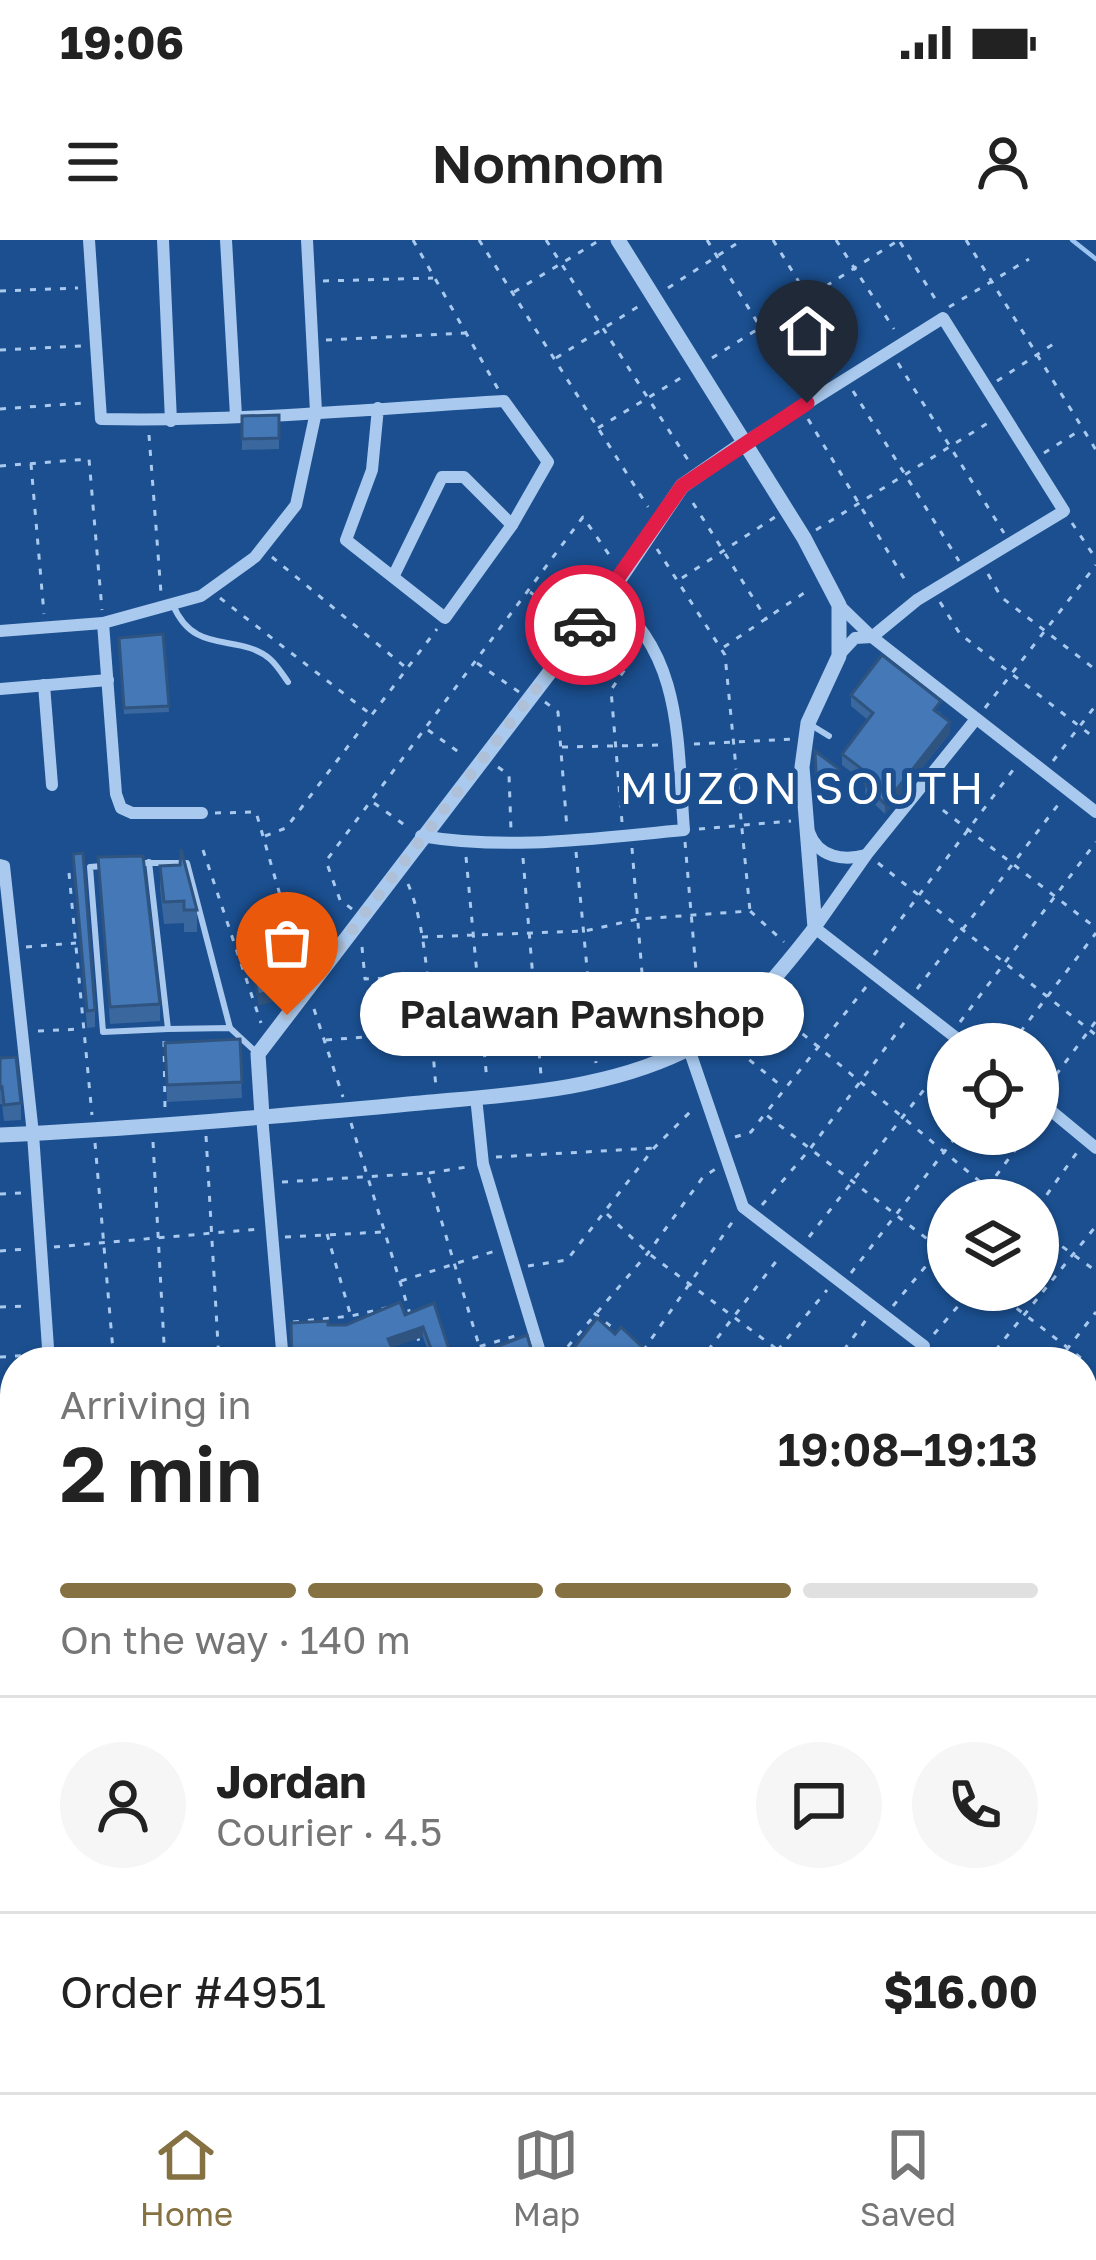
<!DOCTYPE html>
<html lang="en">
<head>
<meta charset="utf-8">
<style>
  :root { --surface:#fff; --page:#f6f6f6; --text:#222; --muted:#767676; --line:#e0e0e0; --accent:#857141 }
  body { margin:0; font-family:"Golos Text",sans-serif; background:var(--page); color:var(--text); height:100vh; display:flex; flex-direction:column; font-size:45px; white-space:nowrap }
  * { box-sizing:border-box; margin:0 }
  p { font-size:39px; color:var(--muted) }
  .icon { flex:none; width:66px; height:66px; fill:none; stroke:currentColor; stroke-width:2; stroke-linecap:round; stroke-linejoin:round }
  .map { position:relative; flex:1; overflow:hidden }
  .side { position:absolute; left:0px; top:1107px; width:1098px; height:747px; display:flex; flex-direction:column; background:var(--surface); border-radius:48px 48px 0 0; box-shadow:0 3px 9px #0004 }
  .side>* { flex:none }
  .controls { position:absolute; left:927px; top:783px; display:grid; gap:24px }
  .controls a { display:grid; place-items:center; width:132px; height:132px; border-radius:50%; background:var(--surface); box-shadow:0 3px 9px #0004; font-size:60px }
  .pin { position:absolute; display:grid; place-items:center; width:102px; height:102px; color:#fff; margin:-123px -51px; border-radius:50% 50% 50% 0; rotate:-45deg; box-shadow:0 0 12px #0007 }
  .pin .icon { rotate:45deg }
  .courier { position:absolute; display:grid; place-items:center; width:120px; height:120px; margin:-60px; border:9px solid #e11d48; border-radius:50%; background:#fff; color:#222; box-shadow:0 3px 15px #0007 }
  .bubble { position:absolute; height:84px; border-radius:42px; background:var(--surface); box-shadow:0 3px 9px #0004; font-size:39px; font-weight:600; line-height:84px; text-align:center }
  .head em { font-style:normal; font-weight:600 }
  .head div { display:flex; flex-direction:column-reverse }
  .head { display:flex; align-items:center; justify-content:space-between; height:204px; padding:0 60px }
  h1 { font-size:78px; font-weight:600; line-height:90px }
  .bar { display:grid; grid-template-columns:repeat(4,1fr); gap:18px 12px; align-content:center; height:144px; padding:0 60px }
  .bar i { height:15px; border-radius:9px; background:var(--line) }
  .bar .current { background:var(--accent) }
  .bar p { grid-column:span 4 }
  .line { display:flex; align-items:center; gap:30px; padding:0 60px; border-top:3px solid var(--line) }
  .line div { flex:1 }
  .round { display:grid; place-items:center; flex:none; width:126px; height:126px; border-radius:63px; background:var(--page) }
  .status { display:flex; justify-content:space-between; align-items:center; height:84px; padding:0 60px; background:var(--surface); direction:ltr }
  .status svg { height:33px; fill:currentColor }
  header { display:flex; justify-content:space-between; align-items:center; height:156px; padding:0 60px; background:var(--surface); font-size:54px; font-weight:600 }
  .tab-bar { display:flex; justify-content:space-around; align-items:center; height:168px; border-top:3px solid var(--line); background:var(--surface); font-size:33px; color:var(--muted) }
  .tab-bar a { display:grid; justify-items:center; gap:6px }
  .tab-bar .current { color:var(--accent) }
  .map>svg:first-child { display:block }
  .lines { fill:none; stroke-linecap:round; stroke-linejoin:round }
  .stream { stroke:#9cc4f0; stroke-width:4.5 }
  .path { stroke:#a9c9ee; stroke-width:3; stroke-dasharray:6 9; stroke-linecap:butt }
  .service { stroke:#a9c9ee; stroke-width:6 }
  .minor { stroke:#a9c9ee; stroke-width:12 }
  .tertiary { stroke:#a9c9ee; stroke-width:15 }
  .wall { fill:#3a679d }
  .shaded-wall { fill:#305480 }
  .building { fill:#4478b7; stroke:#305480; stroke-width:3 }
  .done { stroke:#afc1d8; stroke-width:12; stroke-dasharray:0 21.6 }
  .route { stroke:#e11d48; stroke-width:15 }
  .labels { text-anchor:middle; stroke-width:10; stroke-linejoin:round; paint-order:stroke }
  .quarter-label { font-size:45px; letter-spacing:3px; fill:#fff; stroke:#1b4f8f }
</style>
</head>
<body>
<div class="status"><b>19:06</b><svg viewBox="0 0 49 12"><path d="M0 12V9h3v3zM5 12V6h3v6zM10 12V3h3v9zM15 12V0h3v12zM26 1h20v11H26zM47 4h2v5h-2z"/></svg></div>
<header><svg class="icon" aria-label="menu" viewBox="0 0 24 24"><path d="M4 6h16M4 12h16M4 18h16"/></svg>Nomnom<svg class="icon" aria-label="person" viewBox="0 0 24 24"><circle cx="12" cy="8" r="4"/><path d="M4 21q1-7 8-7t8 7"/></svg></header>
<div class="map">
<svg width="1096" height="1852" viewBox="0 0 1096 1852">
  <rect width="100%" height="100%" fill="#1b4f8f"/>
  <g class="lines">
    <g class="stream">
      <path d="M1072 0 1096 19"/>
      <path d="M1083 1223 1096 1212"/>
      <path d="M786 1852 787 1839"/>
    </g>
    <g class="path">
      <path d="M413 0 498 149"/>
      <path d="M479 0 648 267"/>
      <path d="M546 0 688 220"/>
      <path d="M707 0 800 152"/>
      <path d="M773 0 848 121"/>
      <path d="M836 0 894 89"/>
      <path d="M966 0 1096 210"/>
      <path d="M900 2 939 65"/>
      <path d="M323 41 433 38"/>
      <path d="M668 48 742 0"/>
      <path d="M0 51 78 48"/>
      <path d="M514 52 600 0"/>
      <path d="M949 67 1029 19"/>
      <path d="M326 100 466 93"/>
      <path d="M0 110 81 106"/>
      <path d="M556 118 639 66"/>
      <path d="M712 118 899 0"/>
      <path d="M898 123 1004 293"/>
      <path d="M997 141 1058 101"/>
      <path d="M853 151 959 321"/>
      <path d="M0 169 84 163"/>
      <path d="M808 179 908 345"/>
      <path d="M598 188 684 136"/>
      <path d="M149 195 161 353"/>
      <path d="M1044 213 1082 189"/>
      <path d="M31 224 44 374"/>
      <path d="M0 226 89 219 102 370"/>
      <path d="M693 263 767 380"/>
      <path d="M1072 283 1096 319"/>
      <path d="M816 290 991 181"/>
      <path d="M657 309 725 415 750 671"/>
      <path d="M272 317 404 426"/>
      <path d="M988 334 1001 357 1096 430"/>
      <path d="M682 338 775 277"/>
      <path d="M530 352 570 383"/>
      <path d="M220 358 369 473"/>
      <path d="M940 362 960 394 1096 499"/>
      <path d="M724 407 810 349"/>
      <path d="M477 423 519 452"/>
      <path d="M545 462 558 472 567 589"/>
      <path d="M985 468 1096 325"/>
      <path d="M428 490 464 516"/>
      <path d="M694 504 793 499"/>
      <path d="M562 507 661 505"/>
      <path d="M1053 521 1096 465"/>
      <path d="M498 527 509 535 511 590"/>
      <path d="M931 561 1096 688"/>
      <path d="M374 563 410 589"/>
      <path d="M215 573 256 572 302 731"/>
      <path d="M622 582 611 450 636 413"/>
      <path d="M699 589 791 581"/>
      <path d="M265 596 286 588 437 389"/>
      <path d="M685 602 697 742 720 770"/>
      <path d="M632 608 648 808"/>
      <path d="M203 610 261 783"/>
      <path d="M576 612 596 823"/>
      <path d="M466 617 487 841"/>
      <path d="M523 618 541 835"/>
      <path d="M878 623 1096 795"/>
      <path d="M69 633 92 875"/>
      <path d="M408 644C430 694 430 789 436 847"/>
      <path d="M352 669 340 660 326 621 583 277 612 319"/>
      <path d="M422 697 585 691 638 679 750 671 784 702"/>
      <path d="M26 707 76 703"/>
      <path d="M362 707 365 739 425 737"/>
      <path d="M874 715 1016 526"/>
      <path d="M866 747 765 874 948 1015"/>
      <path d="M917 749 1061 561"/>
      <path d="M768 765 1002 960"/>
      <path d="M314 769 343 857"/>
      <path d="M960 782 1096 602"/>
      <path d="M38 791 82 789"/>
      <path d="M326 800 430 792"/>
      <path d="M164 801 165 869"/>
      <path d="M726 801 784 848"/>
      <path d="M1011 804 1096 693"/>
      <path d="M1047 847 1096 781"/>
      <path d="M351 883 410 1074"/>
      <path d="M206 896 219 1122"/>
      <path d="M735 897 751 892 764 875"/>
      <path d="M153 902 165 1122"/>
      <path d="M95 903 114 1122"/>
      <path d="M496 917 654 908"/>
      <path d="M429 933 467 927"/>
      <path d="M282 942 427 933 481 1112"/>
      <path d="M0 954 22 953"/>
      <path d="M978 960 1027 894"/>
      <path d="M762 965 810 909 907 779"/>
      <path d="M1038 967 1078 911"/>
      <path d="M607 974 648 1013 794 1122"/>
      <path d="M1038 989 1096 1031"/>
      <path d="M327 994 352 1080"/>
      <path d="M285 997 383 992"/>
      <path d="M809 997 948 819"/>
      <path d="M54 1007 259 989"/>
      <path d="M0 1011 26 1009"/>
      <path d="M528 1026 567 1020 654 908 693 869"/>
      <path d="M851 1033 958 894"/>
      <path d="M401 1041 495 1011"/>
      <path d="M993 1050 1081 1118"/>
      <path d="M893 1066 948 999"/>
      <path d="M0 1067 28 1066"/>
      <path d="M594 1073 618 1092"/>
      <path d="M293 1082 351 1076 390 1067"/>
      <path d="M934 1094 972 1050"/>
      <path d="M417 1095 425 1122"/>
      <path d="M643 1111 733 981"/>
      <path d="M933 1113 947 1122"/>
      <path d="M451 1115 522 1094"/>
      <path d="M0 1117 34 1115"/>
      <path d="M558 1118 648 1013 703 937 717 928"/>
      <path d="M214 1122 266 1117"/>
      <path d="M699 1122 781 1015"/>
      <path d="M768 1122 827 1050"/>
      <path d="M835 1122 866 1080"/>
      <path d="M986 1122 1096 986"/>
      <path d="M1057 1122 1096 1072"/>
      <path d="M0 1176 15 1175"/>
      <path d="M0 1230 15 1229"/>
      <path d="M0 1287 15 1286"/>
      <path d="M5 1287 14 1420"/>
      <path d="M558 1852 564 1839"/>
      <path d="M698 1852 709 1839"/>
      <path d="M772 1852 773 1839"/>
    </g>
    <g class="service">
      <path d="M173 365C195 417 238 392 270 419 277 425 283 435 288 442"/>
      <path d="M811 485 829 496"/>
      <path d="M149 622 168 789 230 788 256 812"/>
      <path d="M139 623H187L230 788"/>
      <path d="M102 626 90 627 103 792 168 789"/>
    </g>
    <g class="minor">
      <path d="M89 0 101 179C236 182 370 169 504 161L548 222 512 285 445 378 346 300 372 230 378 168"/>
      <path d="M163 0 171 181"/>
      <path d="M226 0 236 176"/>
      <path d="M744 203 943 78 1064 271 917 360 872 397 855 398 839 415"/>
      <path d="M394 335 442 237H464L512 285"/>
      <path d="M839 365 872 397 1096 572"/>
      <path d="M103 383 116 554 121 568 132 573H202"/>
      <path d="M0 391 103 383 201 356 255 317 296 265 316 172 307 0"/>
      <path d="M44 445 52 545"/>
      <path d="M0 449 108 440"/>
      <path d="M809 592C818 618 844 621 866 615"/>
      <path d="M421 596C509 611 596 598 684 590 677 503 684 414 608 356"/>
      <path d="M0 625 4 626 33 894 49 1122"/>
      <path d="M964 804 815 688 867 614 976 479"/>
      <path d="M689 809 743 967 924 1106 912 1122"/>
      <path d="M476 857 483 924 543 1122"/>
      <path d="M1038 860 1096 908"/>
      <path d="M262 876 283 1122"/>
      <path d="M0 1439 15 1434"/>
      <path d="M0 1812 15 1852"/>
      <path d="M656 1839 668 1852"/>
    </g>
    <g class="tertiary">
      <path d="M262 876 258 814 608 356 682 246 744 203"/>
      <path d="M0 895C133 889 267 877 399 865 496 855 595 854 684 811 740 785 778 735 815 688L802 527 808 483 839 416V365L804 298 618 0"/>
    </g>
  </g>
  <g class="wall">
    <path d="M279 175V209L242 210V176Z"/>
    <path d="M163 394 169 472 124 474 119 398Z"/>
    <path d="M851 455 941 472 939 474 950 493 885 574 865 555 866 543 842 525V514L868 480 851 466Z"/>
    <path d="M73 614 95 770V787L87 788Z"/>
    <path d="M98 617 160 764V781L110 784Z"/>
    <path d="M160 626 197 670V692H184V683L164 684 160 648Z"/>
    <path d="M240 799 242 858 167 862 165 803Z"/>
    <path d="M0 818 21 863V880L4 881 2 864H0Z"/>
    <path d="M434 1063 453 1122H432L423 1097 328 1085H346L405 1075Z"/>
    <path d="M398 1839 423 1852H401L397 1848Z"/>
    <path d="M514 1839H549L543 1844 550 1852H525Z"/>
    <path d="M563 1839H636L648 1852H570L573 1849Z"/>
    <path d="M670 1839H705L695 1852H680Z"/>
  </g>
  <g class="shaded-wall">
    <path d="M950 482V493L885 574V564Z"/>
    <path d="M839 529V540L835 558 817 565V553Z"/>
    <path d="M276 750V761L258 766V755Z"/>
    <path d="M423 1087V1097L388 1109V1099Z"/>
    <path d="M428 1839H439L423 1852H412Z"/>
    <path d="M698 1839H705L695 1852H688Z"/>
  </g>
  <g class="building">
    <path d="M279 175V198L242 199V176Z"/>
    <path d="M163 394 169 466 124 468 119 398Z"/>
    <path d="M882 415 941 461 934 470 950 482 885 564 865 544 871 536 842 514 873 473 851 455Z"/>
    <path d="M815 511 839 529 835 547 817 553Z"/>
    <path d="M181 609 197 670H184V661L164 662 160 626 180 625Z"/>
    <path d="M83 613 95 770 87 771 73 614Z"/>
    <path d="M143 616 160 764 110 767 98 617Z"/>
    <path d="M272 734 276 750 258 755 254 739Z"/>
    <path d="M240 799 242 842 167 845 165 803Z"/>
    <path d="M16 817 21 863 4 865 2 847 0 848V818Z"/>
    <path d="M400 1062 405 1075 434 1063 453 1122H436L423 1087 388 1099 398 1122H292L291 1083 328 1081V1085H346Z"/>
    <path d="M597 1078 615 1094 621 1087 657 1121 570 1122 566 1118Z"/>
    <path d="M527 1095 533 1116 540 1122H457Z"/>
    <path d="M398 1839H428L412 1852Z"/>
    <path d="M522 1839H538L550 1852H529L531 1850Z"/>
    <path d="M571 1839H636L648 1852H622L615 1846 609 1852H570L578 1845Z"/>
    <path d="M676 1839H698L688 1852Z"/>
  </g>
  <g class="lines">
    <path class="done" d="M287 775 585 385"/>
    <path class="route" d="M585 385 682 246 807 163"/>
  </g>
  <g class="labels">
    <g class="quarter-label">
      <text x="803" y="564">MUZON SOUTH</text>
    </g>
  </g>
</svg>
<div class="controls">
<a><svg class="icon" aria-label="locate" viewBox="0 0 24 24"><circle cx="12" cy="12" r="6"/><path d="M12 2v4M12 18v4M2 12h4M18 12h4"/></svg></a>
<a><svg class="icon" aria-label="layers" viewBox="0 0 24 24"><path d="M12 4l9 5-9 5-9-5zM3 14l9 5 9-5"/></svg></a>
</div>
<div class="pin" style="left:287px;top:775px;background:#ea580c"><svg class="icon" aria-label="bag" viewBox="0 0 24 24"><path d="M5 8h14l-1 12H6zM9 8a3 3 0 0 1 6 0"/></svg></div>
<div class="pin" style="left:807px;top:163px;background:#1f2937"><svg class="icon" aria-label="home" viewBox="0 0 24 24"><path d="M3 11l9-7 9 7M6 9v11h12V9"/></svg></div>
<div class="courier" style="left:585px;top:385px"><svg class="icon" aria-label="car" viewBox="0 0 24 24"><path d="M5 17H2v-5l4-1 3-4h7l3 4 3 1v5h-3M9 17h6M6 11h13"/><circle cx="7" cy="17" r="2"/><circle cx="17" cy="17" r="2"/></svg></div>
<div class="bubble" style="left:360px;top:732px;width:444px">Palawan Pawnshop</div>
<section class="side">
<div class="head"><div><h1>2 min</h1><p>Arriving in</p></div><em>19:08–19:13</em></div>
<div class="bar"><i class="current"></i><i class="current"></i><i class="current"></i><i></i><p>On the way · 140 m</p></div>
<div class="line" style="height:216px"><a class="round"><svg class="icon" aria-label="person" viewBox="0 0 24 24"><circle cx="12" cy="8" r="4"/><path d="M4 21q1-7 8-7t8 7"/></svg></a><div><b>Jordan</b><p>Courier · 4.5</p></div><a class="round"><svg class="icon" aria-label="chat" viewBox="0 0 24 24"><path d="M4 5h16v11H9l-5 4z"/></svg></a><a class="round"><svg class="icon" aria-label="phone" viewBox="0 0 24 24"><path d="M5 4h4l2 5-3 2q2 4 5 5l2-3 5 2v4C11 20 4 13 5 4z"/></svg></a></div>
<div class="line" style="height:156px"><div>Order #4951</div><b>$16.00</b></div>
</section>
</div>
<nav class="tab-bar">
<a class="current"><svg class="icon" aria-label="home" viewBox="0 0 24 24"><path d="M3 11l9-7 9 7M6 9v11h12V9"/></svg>Home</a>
<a><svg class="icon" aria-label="map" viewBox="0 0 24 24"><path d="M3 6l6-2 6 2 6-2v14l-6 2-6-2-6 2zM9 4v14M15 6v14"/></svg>Map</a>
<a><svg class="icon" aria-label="saved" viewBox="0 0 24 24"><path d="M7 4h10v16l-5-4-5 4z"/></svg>Saved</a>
</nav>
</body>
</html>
